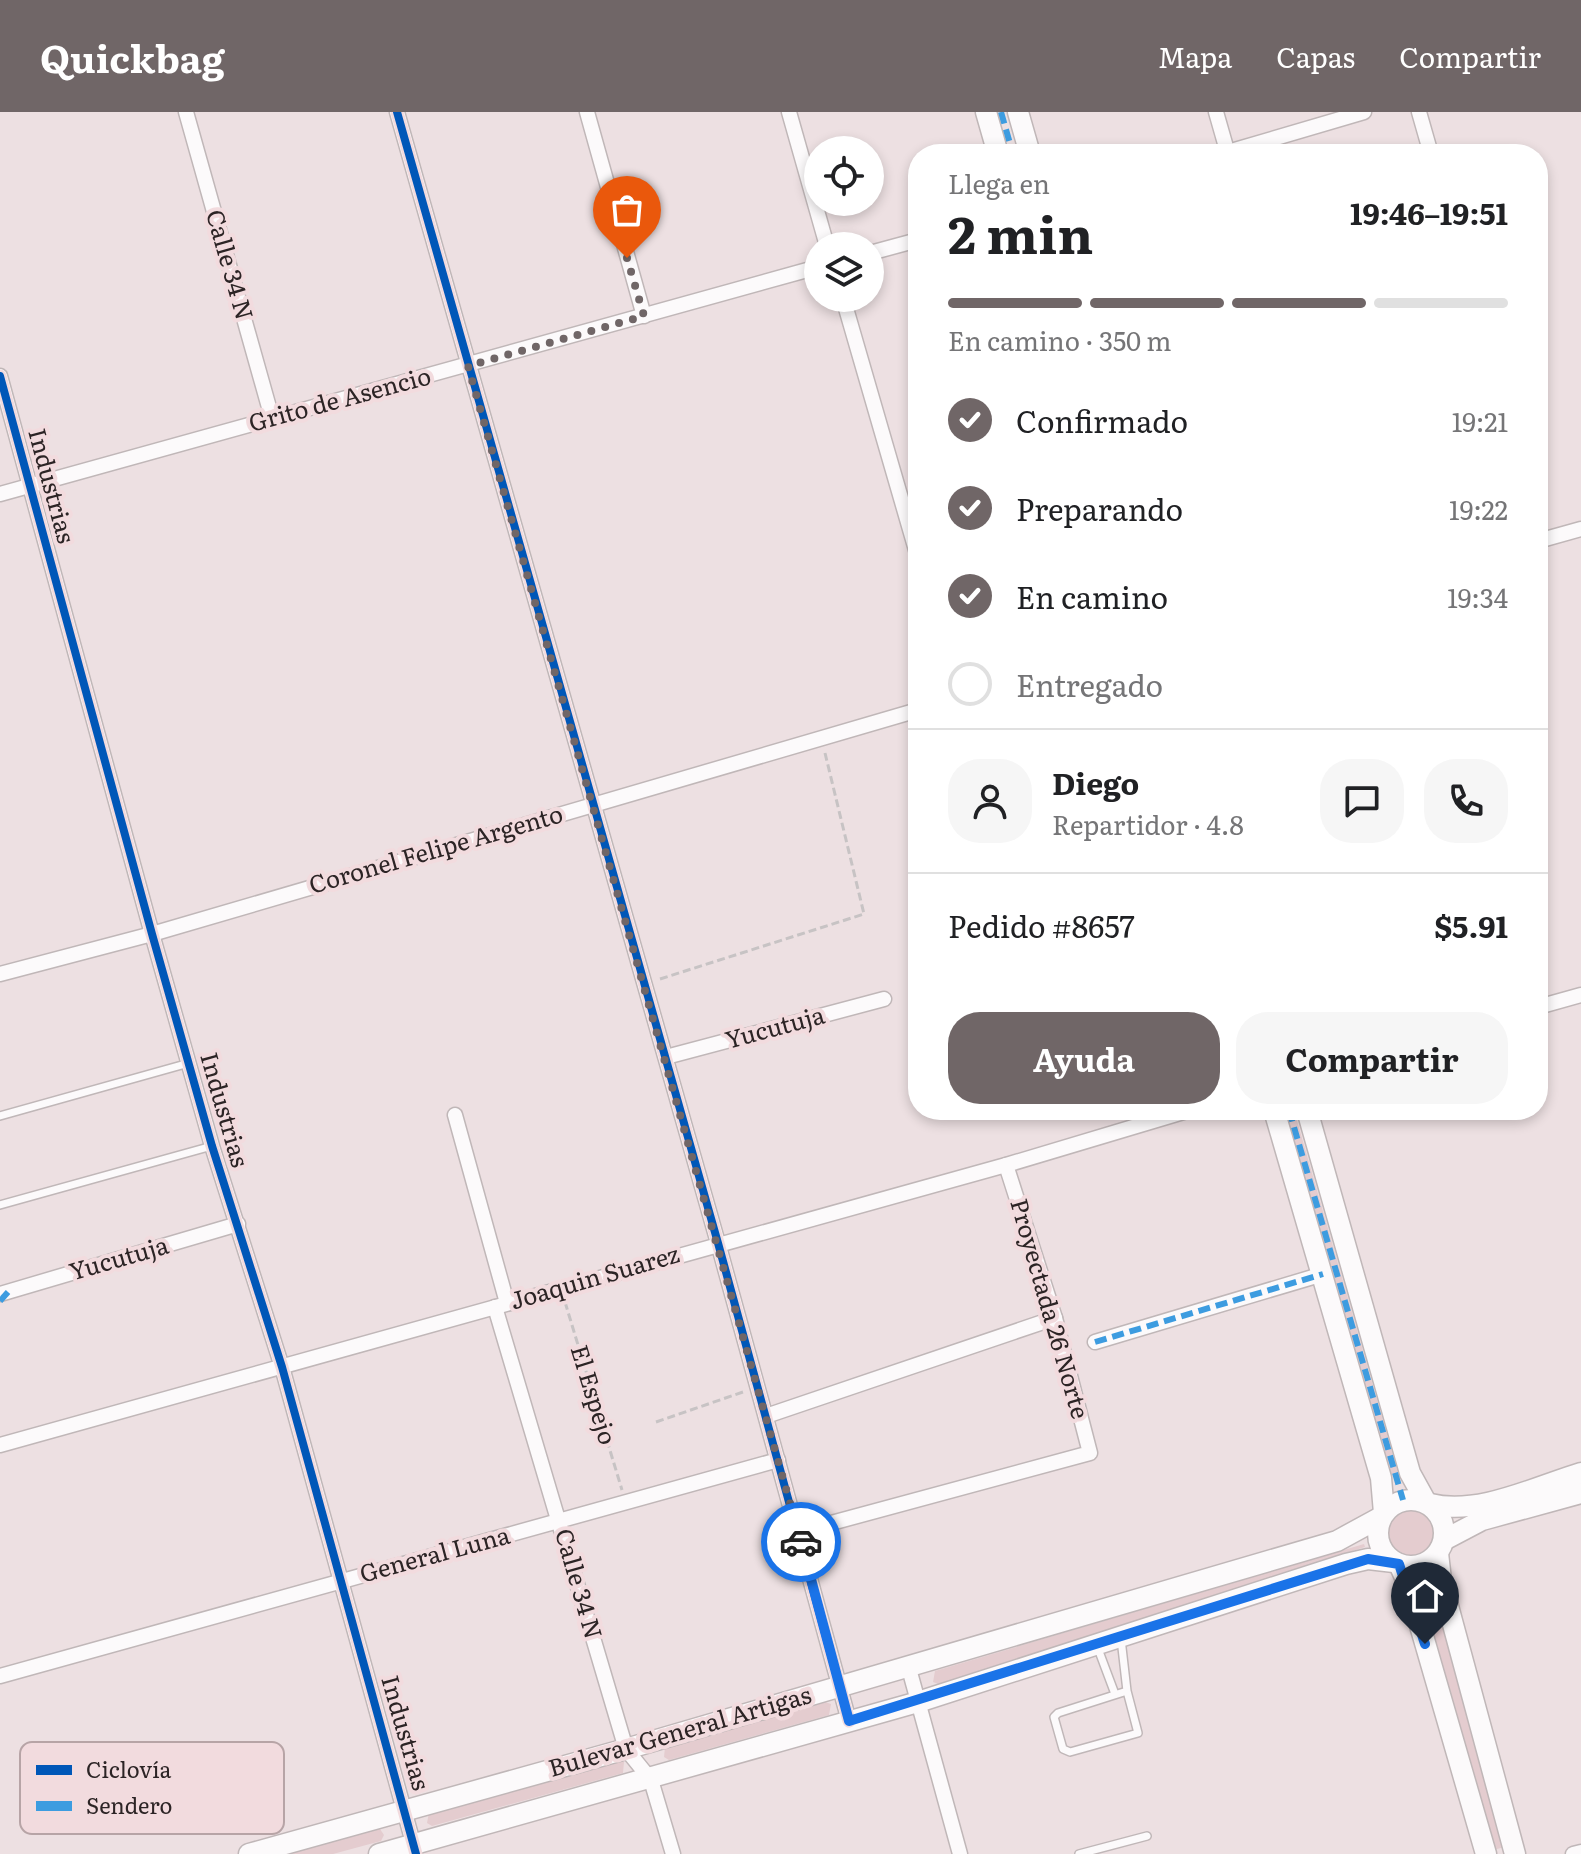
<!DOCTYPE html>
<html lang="es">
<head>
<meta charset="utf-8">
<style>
  :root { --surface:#fff; --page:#f6f6f6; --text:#202124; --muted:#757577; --line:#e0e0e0; --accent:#706667 }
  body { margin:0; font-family:Literata,serif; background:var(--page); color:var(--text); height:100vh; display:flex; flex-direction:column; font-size:30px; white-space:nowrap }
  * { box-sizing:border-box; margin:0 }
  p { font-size:26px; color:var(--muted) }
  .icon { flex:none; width:44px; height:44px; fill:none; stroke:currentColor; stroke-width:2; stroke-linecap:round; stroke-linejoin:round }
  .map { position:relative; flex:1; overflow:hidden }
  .panel { position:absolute; left:908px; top:32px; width:640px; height:976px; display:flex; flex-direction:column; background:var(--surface); border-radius:32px; box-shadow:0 4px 12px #0003 }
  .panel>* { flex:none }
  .tools { position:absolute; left:804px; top:24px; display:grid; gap:16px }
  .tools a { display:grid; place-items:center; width:80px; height:80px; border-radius:50%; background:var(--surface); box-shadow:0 4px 12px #0003; font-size:40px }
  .pin { position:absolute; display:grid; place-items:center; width:68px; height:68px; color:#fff; margin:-82px -34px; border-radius:50% 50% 50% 0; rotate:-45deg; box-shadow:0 0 8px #0007 }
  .pin .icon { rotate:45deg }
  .courier { position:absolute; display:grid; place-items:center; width:80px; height:80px; margin:-40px; border:6px solid #1a73e8; border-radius:50%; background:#fff; color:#222; box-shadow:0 2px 10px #0007 }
  .summary em { font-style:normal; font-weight:700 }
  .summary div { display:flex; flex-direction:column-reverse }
  .summary { display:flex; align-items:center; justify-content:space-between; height:136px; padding:0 40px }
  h1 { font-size:52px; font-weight:700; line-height:60px }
  .bar { display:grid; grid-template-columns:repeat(4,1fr); gap:12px 8px; align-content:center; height:96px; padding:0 40px }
  .bar i { height:10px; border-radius:6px; background:var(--line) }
  .bar .current { background:var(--accent) }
  .bar p { grid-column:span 4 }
  .line { display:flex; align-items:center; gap:20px; padding:0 40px; border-top:2px solid var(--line) }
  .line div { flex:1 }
  .round { display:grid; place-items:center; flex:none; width:84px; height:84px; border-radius:32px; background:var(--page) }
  ol { padding:0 40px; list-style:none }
  li { display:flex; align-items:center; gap:24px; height:88px }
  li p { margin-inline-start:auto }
  li .icon { padding:8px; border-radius:50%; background:var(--accent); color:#fff; stroke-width:4 }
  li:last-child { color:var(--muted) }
  li i { width:44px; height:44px; border:4px solid var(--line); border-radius:50% }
  .action { display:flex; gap:16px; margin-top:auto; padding:16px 40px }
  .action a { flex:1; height:92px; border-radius:32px; background:var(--accent); color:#fff; font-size:32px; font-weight:700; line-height:92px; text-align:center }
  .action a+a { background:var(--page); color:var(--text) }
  header { display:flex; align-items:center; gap:48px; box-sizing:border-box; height:112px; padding:0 40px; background:var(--accent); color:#fff }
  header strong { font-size:38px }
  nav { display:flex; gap:44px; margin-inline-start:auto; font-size:28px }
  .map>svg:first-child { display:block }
  .green { fill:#e4cccf }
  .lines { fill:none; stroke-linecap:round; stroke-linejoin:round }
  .lane-casing { stroke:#c0b7b8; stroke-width:10 }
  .street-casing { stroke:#c0b7b8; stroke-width:17 }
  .secondary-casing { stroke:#c0b7b8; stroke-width:23 }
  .path { stroke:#c7c3c4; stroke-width:3; stroke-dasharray:8 4; stroke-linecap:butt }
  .lane { stroke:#fcfafb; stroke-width:7 }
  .street { stroke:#fcfafb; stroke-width:14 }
  .secondary { stroke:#fcfafb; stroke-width:20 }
  .quiet { stroke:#3d9ce0; stroke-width:6; stroke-dasharray:12 6; stroke-linecap:butt }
  .cycleway-casing { stroke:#f2dbde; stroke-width:13 }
  .cycleway { stroke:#0057b8; stroke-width:8 }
  .done { stroke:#706667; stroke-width:8; stroke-dasharray:0 14.4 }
  .route { stroke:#1a73e8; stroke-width:10 }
  .labels { text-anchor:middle; stroke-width:8; stroke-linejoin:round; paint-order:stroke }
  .street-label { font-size:24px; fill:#2c2425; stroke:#f2dbde }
  .key { fill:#f2dbde; stroke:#b7a4a6; stroke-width:2 }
  .key-label { font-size:22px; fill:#2c2425 }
</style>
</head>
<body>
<header>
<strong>Quickbag</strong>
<nav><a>Mapa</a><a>Capas</a><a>Compartir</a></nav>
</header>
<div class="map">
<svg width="1581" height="1742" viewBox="0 0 1581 1742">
  <rect width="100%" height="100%" fill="#ede0e2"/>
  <g class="green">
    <path d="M1283 998H1294L1398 1361 1388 1364Z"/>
    <circle cx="1411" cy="1421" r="24"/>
    <path d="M1364 1432 1365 1435 938 1572 933 1570 935 1559Z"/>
    <path d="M1424 1466 1432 1470 1505 1735 1493 1738 1418 1472Z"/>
    <path d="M825 1590 831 1592 829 1603 669 1648 664 1645 665 1635Z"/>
    <path d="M620 1647 624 1650 623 1661 432 1714 427 1711 429 1700Z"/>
    <path d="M378 1714 384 1723 381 1729 333 1742H279Z"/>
  </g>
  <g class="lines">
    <defs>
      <g id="lane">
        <path d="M0 1004 189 951"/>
        <path d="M0 1093 212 1034"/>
        <path d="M1121 1527 1127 1579 1138 1621 1070 1640 1063 1637 1054 1605 1058 1601 1127 1579"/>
        <path d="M1097 1534 1115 1582"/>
        <path d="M1079 1742 1147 1724"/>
      </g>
      <g id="street">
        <path d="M186 0 272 306"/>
        <path d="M397 0 718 1131 849 1609"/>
        <path d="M587 0 644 204"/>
        <path d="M789 0 827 134"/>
        <path d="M1216 0 1228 42"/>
        <path d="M1419 0 1431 42"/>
        <path d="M1221 42 1364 0"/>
        <path d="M870 141 918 128"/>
        <path d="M843 186 918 445"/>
        <path d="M0 264 152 822 212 1034 282 1255 415 1738"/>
        <path d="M0 382 818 155"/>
        <path d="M1538 429 1581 417"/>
        <path d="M0 862 152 822 918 598"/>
        <path d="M1538 895 1581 883"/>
        <path d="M666 945 884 887"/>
        <path d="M455 1003 507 1191"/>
        <path d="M0 1182 238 1112"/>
        <path d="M495 1195 626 1637 651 1668 673 1742"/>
        <path d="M1095 1230 1323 1162"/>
        <path d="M766 1304 1055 1206"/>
        <path d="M0 1333 1006 1053 1190 998"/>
        <path d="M798 1420 1090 1341 1055 1206 1006 1053"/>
        <path d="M908 1553 960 1742"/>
        <path d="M0 1564 778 1348"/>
        <path d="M1573 1742 1581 1740"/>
      </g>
      <g id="secondary">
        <path d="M986 0 998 42"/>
        <path d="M1018 0 1030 42"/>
        <path d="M1274 998 1381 1366 1384 1401"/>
        <path d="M1307 998 1410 1361 1426 1390"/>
        <circle cx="1411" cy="1421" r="33"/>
        <path d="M1430 1392C1478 1404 1535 1375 1581 1361"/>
        <path d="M1444 1428 1482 1408 1581 1381"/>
        <path d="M1438 1441 1441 1468 1515 1742"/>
        <path d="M1399 1452 1408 1472 1486 1742"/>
        <path d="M249 1742 626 1637 1337 1429 1381 1405"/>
        <path d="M379 1742 918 1590 1346 1452 1368 1447 1394 1450"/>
      </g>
    </defs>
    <use href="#lane" class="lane-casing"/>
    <use href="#street" class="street-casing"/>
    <use href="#secondary" class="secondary-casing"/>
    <g class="path">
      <path d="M660 867 864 802 825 641"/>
      <path d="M565 1190 622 1378"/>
      <path d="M656 1310 743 1280"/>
    </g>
    <use href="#lane" class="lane"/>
    <use href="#street" class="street"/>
    <use href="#secondary" class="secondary"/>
    <g class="quiet">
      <path d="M1001 0 1013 42"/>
      <path d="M1289 998 1403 1388"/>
      <path d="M0 1189 9 1179"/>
      <path d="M1095 1230 1323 1162"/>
    </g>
    <defs>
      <g id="cycleway">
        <path d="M397 0 718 1131 849 1609"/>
        <path d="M0 264 152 822 212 1034 282 1255 416 1742"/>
      </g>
    </defs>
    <use href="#cycleway" class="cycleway-casing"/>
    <use href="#cycleway" class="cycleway"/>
  </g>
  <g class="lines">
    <path class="done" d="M627 146 644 204 468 254 801 1430"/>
    <path class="route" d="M801 1430 849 1609 1368 1447 1399 1452 1425 1532"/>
  </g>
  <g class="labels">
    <g class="street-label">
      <text transform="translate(229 153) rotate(74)" y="8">Calle 34 N</text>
      <text transform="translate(340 288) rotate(-15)" y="8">Grito de Asencio</text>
      <text transform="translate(51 374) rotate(75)" y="8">Industrias</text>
      <text transform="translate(436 738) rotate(-16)" y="8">Coronel Felipe Argento</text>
      <text transform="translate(775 916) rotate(-15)" y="8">Yucutuja</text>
      <text transform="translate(224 998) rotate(74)" y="8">Industrias</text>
      <text transform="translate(119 1147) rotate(-16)" y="8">Yucutuja</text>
      <text transform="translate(595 1166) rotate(-16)" y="8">Joaquin Suarez</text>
      <text transform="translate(1049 1197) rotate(74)" y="8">Proyectada 26 Norte</text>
      <text transform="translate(593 1283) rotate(73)" y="8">El Espejo</text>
      <text transform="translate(435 1443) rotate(-15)" y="8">General Luna</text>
      <text transform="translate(578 1472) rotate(74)" y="8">Calle 34 N</text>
      <text transform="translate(680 1620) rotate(-16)" y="8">Bulevar General Artigas</text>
      <text transform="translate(405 1621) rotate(74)" y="8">Industrias</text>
    </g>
  </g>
  <rect x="20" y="1630" width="264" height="92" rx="12" class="key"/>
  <rect x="36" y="1653" width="36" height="10" fill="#0057b8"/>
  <rect x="36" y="1689" width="36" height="10" fill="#3d9ce0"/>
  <g class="key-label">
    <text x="86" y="1666">Ciclovía</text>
    <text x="86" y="1702">Sendero</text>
  </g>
</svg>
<div class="tools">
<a><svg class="icon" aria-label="locate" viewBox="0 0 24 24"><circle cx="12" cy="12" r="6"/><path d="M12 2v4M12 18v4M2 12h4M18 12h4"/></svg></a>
<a><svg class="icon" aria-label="layers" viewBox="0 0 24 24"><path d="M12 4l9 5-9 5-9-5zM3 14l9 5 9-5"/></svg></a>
</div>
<div class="pin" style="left:627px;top:146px;background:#ea580c"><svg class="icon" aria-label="bag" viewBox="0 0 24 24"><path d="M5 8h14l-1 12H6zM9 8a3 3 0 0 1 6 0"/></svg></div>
<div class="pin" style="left:1425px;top:1532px;background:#1f2937"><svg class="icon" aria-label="home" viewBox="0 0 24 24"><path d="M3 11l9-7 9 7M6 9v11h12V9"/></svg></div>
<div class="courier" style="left:801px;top:1430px"><svg class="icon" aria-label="car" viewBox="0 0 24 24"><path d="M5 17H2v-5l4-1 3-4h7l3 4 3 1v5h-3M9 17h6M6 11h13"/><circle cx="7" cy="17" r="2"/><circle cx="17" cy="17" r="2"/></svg></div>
<section class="panel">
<div class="summary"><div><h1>2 min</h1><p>Llega en</p></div><em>19:46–19:51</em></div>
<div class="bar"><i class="current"></i><i class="current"></i><i class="current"></i><i></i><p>En camino · 350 m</p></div>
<ol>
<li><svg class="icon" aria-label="check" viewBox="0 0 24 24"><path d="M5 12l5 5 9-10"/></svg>Confirmado<p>19:21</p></li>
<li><svg class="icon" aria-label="check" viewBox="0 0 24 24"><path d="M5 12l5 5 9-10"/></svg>Preparando<p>19:22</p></li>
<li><svg class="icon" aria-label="check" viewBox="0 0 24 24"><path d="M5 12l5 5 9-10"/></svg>En camino<p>19:34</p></li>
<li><i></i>Entregado</li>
</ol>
<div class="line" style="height:144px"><a class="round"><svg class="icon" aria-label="person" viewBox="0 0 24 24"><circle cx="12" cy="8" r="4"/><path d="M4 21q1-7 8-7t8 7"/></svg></a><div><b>Diego</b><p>Repartidor · 4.8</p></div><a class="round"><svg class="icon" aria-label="chat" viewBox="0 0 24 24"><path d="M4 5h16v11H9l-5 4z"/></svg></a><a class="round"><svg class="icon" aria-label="phone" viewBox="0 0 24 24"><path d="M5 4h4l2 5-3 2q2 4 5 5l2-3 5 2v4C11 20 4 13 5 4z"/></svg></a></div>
<div class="line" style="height:104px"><div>Pedido #8657</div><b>$5.91</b></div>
<div class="action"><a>Ayuda</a><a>Compartir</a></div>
</section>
</div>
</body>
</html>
